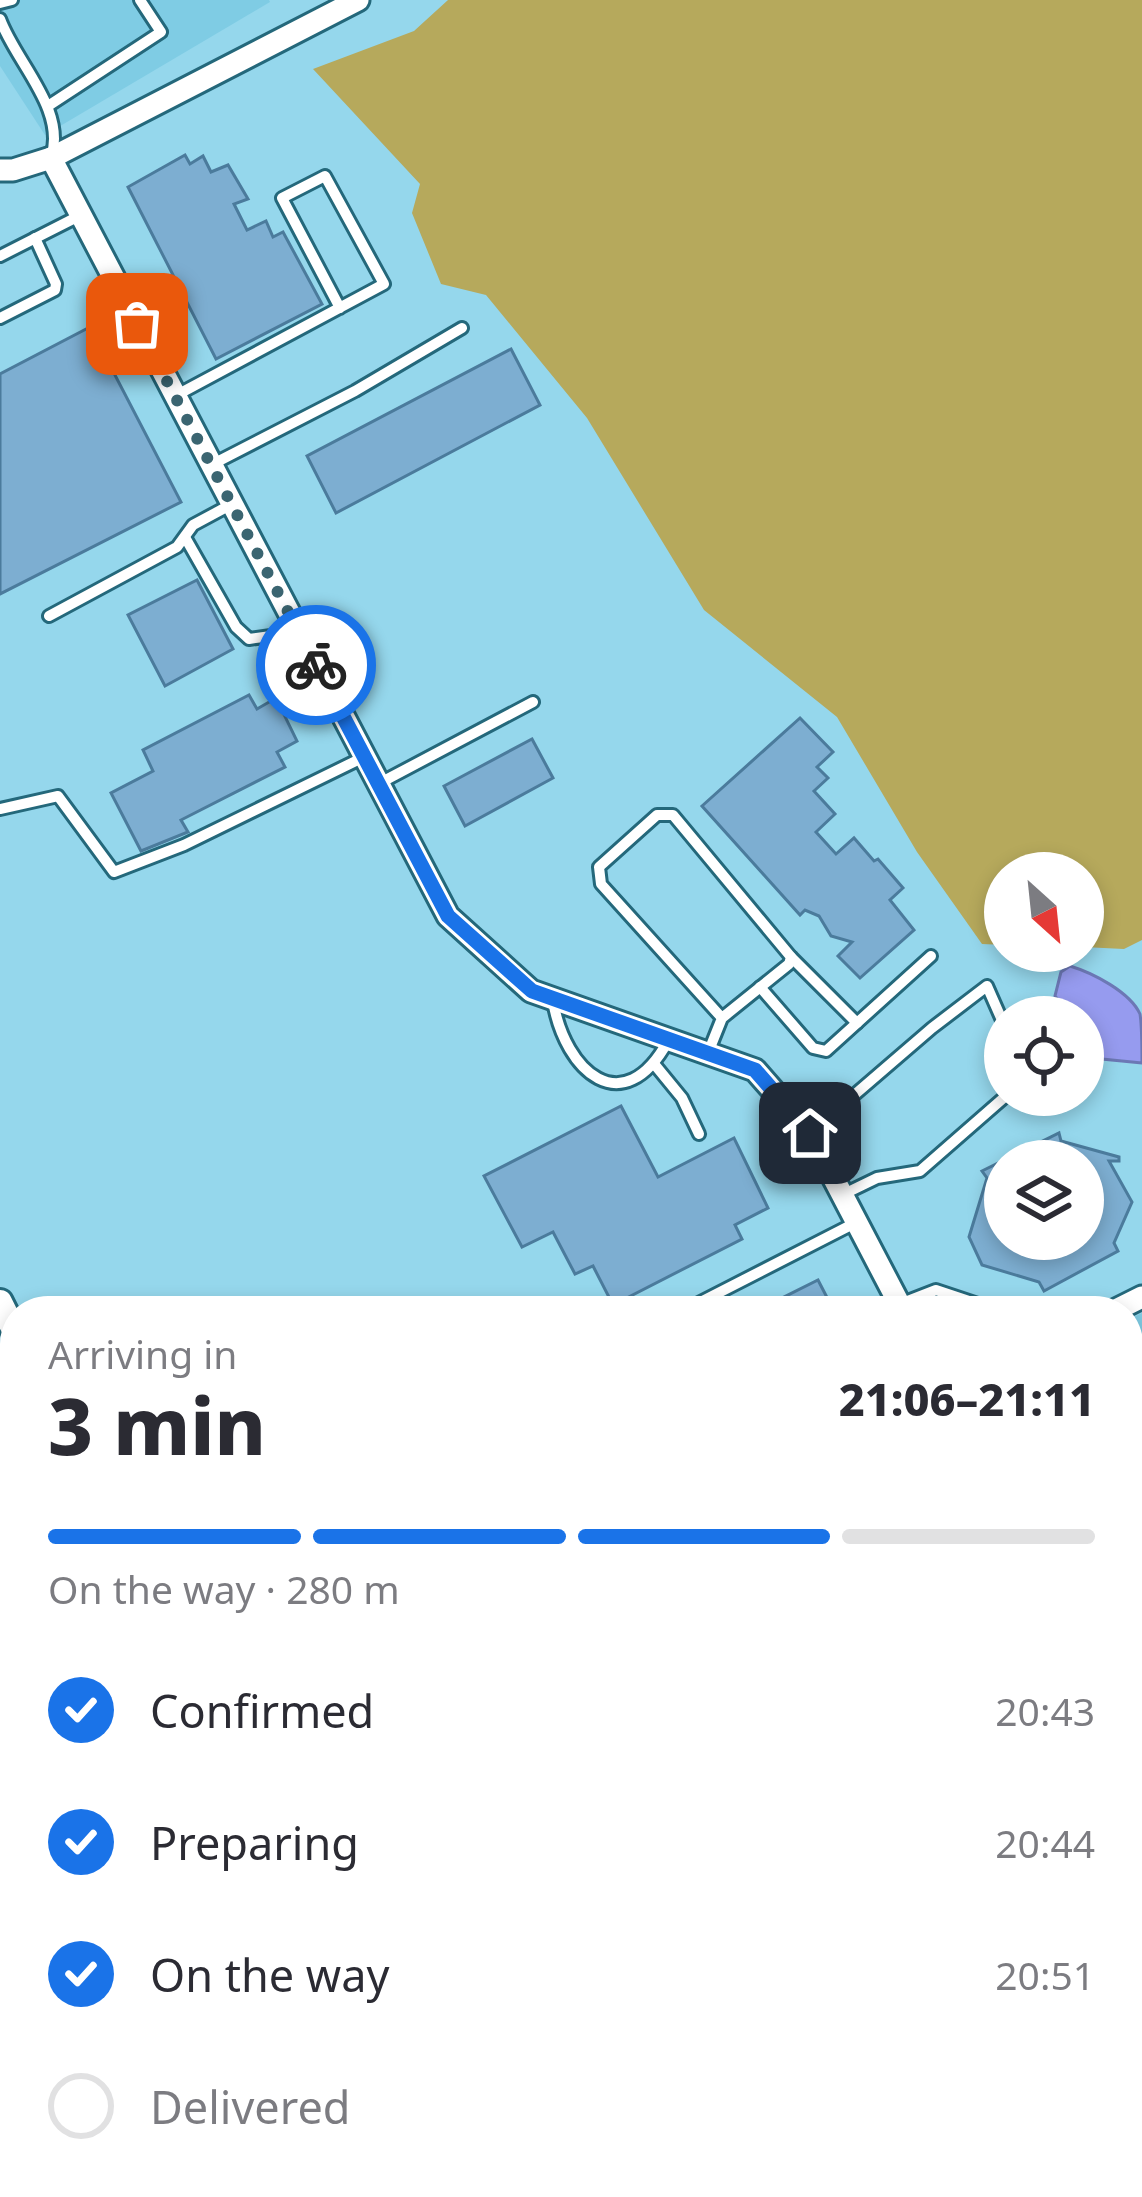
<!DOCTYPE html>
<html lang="en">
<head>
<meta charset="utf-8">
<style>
  :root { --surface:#fff; --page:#f7f7f7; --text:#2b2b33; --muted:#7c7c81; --line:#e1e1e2; --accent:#1a73e8 }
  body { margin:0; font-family:"Noto Sans",sans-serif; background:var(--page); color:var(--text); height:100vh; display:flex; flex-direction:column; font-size:45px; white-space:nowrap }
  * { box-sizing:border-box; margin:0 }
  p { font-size:39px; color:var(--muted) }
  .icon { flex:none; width:66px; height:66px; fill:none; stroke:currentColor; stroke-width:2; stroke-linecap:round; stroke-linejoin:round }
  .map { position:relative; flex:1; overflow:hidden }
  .side { position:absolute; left:0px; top:1296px; width:1143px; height:903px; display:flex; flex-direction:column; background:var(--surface); border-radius:48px 48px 0 0; box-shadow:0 6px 18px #0003 }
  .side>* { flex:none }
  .needle { width:78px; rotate:153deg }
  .buttons { position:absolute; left:984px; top:852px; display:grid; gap:24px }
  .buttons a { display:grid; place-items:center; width:120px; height:120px; border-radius:50%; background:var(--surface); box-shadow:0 6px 18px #0003; font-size:60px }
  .pin { position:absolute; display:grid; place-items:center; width:102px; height:102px; color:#fff; margin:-51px; border-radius:24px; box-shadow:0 6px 18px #0006 }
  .courier { position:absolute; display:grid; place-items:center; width:120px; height:120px; margin:-60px; border:9px solid #1a73e8; border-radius:50%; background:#fff; color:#222; box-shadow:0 3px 15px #0007 }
  .headline em { font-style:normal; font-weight:800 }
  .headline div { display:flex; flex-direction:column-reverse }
  .headline { display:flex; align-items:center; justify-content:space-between; height:204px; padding:0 48px }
  h1 { font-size:78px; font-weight:800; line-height:90px }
  .bar { display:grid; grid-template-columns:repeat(4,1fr); gap:18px 12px; align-content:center; height:144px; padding:0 48px }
  .bar i { height:15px; border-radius:9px; background:var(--line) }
  .bar .selected { background:var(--accent) }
  .bar p { grid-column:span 4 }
  ol { padding:0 48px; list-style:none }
  li { display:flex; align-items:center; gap:36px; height:132px }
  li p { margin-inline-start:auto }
  li .icon { padding:12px; border-radius:50%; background:var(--accent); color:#fff; stroke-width:4 }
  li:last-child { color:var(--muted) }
  li i { width:66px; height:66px; border:6px solid var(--line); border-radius:50% }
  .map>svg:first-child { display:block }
  .built { fill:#7fcce4 }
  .green { fill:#b6a95c }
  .water { fill:#969bef; stroke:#6c78b5; stroke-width:3 }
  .building { fill:#7daed1; stroke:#4b7b9c; stroke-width:3; fill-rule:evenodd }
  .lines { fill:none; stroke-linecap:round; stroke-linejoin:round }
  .service-casing { stroke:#24687b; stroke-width:16 }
  .minor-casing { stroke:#24687b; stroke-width:27 }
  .tertiary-casing { stroke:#24687b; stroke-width:30 }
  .motorway-casing { stroke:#fff; stroke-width:42 }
  .service { stroke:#fff; stroke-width:10 }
  .minor { stroke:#fff; stroke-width:21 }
  .tertiary { stroke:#fff; stroke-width:24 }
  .motorway { stroke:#f2bfe0; stroke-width:36 }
  .motorway-bridge-casing { stroke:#fff; stroke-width:42; stroke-linecap:butt }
  .motorway-bridge { stroke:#f2bfe0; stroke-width:36 }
  .done { stroke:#3b6571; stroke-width:12; stroke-dasharray:0 21.6 }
  .route { stroke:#1a73e8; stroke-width:15 }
</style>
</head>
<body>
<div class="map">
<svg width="1142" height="2197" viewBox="0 0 1142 2197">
  <rect width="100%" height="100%" fill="#95d7ec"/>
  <g class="built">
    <path d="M0 0H269L270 2 45 135 0 66Z"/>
    <path d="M1142 1313V1711L1128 1684V1320Z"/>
    <path d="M15 1909V2184H286L260 2197H0V1916Z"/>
    <path d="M1142 2007V2197H673L698 2184H1128V2014Z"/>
  </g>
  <path class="green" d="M448 0H1142V940L1124 949 1083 947V873H1005V945L982 944 917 852 837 717 704 610 587 418 486 295 441 284 412 213 420 184 313 69 414 31Z"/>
  <path class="water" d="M1070 966C1093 973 1130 992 1140 1014 1142 1027 1142 1049 1142 1063L1102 1059 1083 1033V1017H1071L1055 996 1061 972Z"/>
  <g class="building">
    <path d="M185 155 190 164 203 156 211 172 228 165 248 199 234 204 247 230 266 221 273 237 283 232 322 304 216 359 128 187Z"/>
    <path d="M90 327 181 502 0 594V374Z"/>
    <path d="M511 349 540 405 336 513 307 456Z"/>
    <path d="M197 580 233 649 165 686 128 615Z"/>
    <path d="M249 695 257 709 276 698 297 741 277 752 285 767 181 820 188 832 141 851 111 793 153 771 143 750Z"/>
    <path d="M800 718 833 752 817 767 828 778 814 791 835 814 816 832 836 854 854 838 874 861 878 859 903 888 890 900 914 930 860 978 838 956 852 942 831 936 819 916 805 910 800 915 702 806Z"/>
    <path d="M532 739 553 778 465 826 444 786Z"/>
    <path d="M621 1106 658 1177 734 1138 768 1208 735 1225 742 1239 613 1305 593 1266 575 1274 553 1232 522 1247 484 1176Z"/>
    <path d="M1059 1133 1061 1141 1119 1157V1161H1109L1132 1202 1114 1243 1118 1251 1044 1291 1039 1282 982 1265 969 1237 987 1178 982 1171ZM1005 1161H1083V1239H1005Z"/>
    <path d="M818 1280 834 1311H756Z"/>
    <path d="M0 1647 15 1677V1728L0 1735Z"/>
    <path d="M15 1988V2184H153L129 2197H0V1996Z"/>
    <path d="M1142 2048V2101L1128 2074V2055Z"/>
    <path d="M920 2184H1008L983 2197H895Z"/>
    <path d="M1013 2184H1079L1054 2197H1020Z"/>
  </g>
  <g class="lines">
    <defs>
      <g id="service">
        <path d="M0 3 12 0"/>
        <path d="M0 19C16 63 67 109 51 158"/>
        <path d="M48 106 161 32 140 0"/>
        <path d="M0 256 81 215"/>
        <path d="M0 318 55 290 56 284 35 238"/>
        <path d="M175 396 384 284 325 176 282 198 340 308"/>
        <path d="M213 464 355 391 462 328"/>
        <path d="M186 539 236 627 249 639 271 636 295 625"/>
        <path d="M49 616 177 547 193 525 232 504"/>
        <path d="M378 784 533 702"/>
        <path d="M0 809 58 796 114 872 184 845 364 757"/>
        <path d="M791 957 857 1023"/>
        <path d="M760 987 813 1048 826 1051 931 956"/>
        <path d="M553 1001C565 1072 623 1123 668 1041"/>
        <path d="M708 1053 722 1018 789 964 791 957 673 815H657L599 867 601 884 722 1018"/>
        <path d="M655 1065 682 1098 699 1134"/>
        <path d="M810 1133 932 1028 987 986 1005 1027"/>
        <path d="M844 1194 877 1178 920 1171 1007 1095"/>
        <path d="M900 1304 936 1290 999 1311"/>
        <path d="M683 1311 855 1223"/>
        <path d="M1128 1432 1133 1439V1506H1128"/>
        <path d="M0 1458 15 1450"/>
        <path d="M1128 1569H1142"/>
        <path d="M0 1582 15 1611"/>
        <path d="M1128 1623 1142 1649"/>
        <path d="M0 1762 15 1791"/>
        <path d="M0 1944 15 1937"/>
        <path d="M1128 2106 1142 2134"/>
        <path d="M176 2197 179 2184"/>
      </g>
      <g id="minor">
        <path d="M51 158 448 916 531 991 755 1070 810 1133 903 1311"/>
        <path d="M0 170H13L51 158 358 0"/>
        <path d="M1114 1311 1142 1297"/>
        <path d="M0 1875 15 1867"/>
      </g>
      <path id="tertiary" d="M0 1302 15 1332"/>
      <g id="motorway">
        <path d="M1128 1841 1142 1834"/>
        <path d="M1128 1905 1142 1898"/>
        <path d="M561 2197 586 2184"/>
      </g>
    </defs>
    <use href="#service" class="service-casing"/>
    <use href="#minor" class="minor-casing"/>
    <use href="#tertiary" class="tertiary-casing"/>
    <use href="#motorway" class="motorway-casing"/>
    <use href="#service" class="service"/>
    <use href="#minor" class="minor"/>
    <use href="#tertiary" class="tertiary"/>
    <use href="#motorway" class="motorway"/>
    <defs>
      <path id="motorway-bridge" d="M449 2197 474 2184"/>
    </defs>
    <use href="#motorway-bridge" class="motorway-bridge-casing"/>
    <use href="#motorway-bridge" class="motorway-bridge"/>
  </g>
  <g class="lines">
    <path class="done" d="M137 324 316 665"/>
    <path class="route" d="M316 665 448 916 532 991 755 1070 810 1133"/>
  </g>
</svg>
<div class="buttons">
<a><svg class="needle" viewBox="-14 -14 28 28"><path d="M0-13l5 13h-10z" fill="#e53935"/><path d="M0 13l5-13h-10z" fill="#7c7c81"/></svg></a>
<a><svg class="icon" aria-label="locate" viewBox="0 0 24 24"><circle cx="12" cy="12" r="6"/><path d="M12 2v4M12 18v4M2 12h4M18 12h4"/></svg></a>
<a><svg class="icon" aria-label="layers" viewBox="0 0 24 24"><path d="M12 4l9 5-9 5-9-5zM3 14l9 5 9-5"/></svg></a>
</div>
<div class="pin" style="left:137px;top:324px;background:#ea580c"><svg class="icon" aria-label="bag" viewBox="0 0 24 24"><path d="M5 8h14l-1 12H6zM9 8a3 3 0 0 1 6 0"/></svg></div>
<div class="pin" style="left:810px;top:1133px;background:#1f2937"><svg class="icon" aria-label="home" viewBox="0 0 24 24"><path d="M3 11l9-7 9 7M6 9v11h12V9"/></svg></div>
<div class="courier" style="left:316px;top:665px"><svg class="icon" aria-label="bike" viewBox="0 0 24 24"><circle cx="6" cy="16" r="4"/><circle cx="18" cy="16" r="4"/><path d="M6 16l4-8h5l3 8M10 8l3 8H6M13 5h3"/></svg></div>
<section class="side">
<div class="headline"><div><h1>3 min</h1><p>Arriving in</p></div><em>21:06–21:11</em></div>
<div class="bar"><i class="selected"></i><i class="selected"></i><i class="selected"></i><i></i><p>On the way · 280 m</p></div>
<ol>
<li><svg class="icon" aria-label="check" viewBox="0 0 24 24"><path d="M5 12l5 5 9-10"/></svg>Confirmed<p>20:43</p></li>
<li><svg class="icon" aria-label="check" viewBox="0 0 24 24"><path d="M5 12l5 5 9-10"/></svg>Preparing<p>20:44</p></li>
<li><svg class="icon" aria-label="check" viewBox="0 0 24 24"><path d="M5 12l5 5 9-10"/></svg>On the way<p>20:51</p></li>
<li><i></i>Delivered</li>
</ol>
</section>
</div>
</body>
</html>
